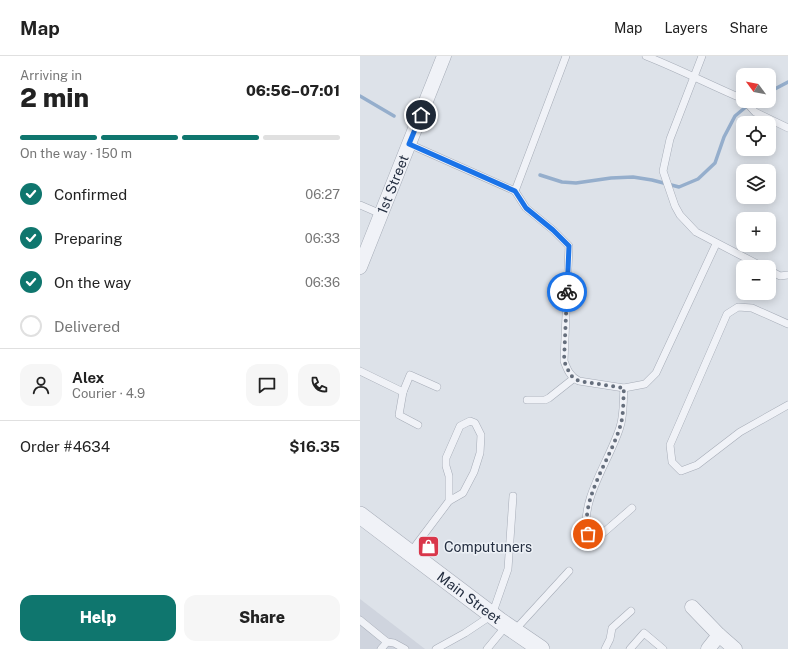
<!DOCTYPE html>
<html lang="en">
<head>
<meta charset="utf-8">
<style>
  :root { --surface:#fff; --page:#f6f6f6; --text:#222; --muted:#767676; --line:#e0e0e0; --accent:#0f766e }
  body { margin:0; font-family:"Public Sans",sans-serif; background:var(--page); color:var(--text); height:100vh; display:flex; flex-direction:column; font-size:15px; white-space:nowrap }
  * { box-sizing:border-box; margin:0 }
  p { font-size:13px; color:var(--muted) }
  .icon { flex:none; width:22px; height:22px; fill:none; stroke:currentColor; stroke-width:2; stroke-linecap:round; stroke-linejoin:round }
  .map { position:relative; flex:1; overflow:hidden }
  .details { display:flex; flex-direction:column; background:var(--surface); width:360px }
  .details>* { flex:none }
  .needle { width:26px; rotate:302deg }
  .controls { position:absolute; left:376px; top:12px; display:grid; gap:8px }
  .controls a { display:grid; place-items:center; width:40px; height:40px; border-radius:8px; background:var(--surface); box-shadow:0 2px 10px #0003; font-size:20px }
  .pin { position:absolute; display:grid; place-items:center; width:34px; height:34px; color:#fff; margin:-17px; border:2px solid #fff; border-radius:50%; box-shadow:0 1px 4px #0007 }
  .courier { position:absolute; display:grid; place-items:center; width:40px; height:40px; margin:-20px; border:3px solid #1a73e8; border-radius:50%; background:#fff; color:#222; box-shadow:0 1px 5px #0007 }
  .overview em { font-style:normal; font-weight:800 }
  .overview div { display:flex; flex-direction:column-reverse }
  .overview { display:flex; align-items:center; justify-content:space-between; height:68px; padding:0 20px }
  h1 { font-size:26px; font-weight:800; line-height:30px }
  .bar { display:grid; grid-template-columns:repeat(4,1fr); gap:6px 4px; align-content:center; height:48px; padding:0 20px }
  .bar i { height:5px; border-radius:3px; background:var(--line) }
  .bar .selected { background:var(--accent) }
  .bar p { grid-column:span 4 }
  .line { display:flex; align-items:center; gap:10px; padding:0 20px; border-top:1px solid var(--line) }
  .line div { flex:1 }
  .round { display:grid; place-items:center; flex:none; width:42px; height:42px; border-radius:12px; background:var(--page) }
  ol { padding:0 20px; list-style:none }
  li { display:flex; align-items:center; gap:12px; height:44px }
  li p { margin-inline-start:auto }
  li .icon { padding:4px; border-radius:50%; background:var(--accent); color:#fff; stroke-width:4 }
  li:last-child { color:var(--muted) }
  li i { width:22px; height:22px; border:2px solid var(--line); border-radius:50% }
  .button { display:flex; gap:8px; margin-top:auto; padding:8px 20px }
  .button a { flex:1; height:46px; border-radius:12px; background:var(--accent); color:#fff; font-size:16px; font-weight:800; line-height:46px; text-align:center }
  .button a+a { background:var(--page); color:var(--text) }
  header { display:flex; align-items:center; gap:24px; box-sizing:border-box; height:56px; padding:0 20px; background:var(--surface); border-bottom:1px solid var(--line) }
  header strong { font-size:19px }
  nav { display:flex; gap:22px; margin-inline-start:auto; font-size:14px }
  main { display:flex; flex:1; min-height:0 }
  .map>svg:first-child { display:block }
  .built { fill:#cfd4de }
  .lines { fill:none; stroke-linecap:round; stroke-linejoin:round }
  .stream { stroke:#95aecc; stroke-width:3.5 }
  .service-casing { stroke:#a6acb7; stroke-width:8 }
  .minor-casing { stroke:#a6acb7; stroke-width:15 }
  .tertiary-casing { stroke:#a6acb7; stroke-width:18 }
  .service { stroke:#f0f2f7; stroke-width:7 }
  .minor { stroke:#f0f2f7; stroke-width:14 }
  .tertiary { stroke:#f0f2f7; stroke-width:17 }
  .done { stroke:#656e7c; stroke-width:4; stroke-dasharray:0 7.2 }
  .route { stroke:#1a73e8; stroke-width:5 }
  .labels { text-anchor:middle; stroke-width:3; stroke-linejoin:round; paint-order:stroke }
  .street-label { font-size:14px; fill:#252f41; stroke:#edf1f6 }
  .poi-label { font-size:14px; fill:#252f41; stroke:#edf1f6; text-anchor:start }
</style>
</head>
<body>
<header>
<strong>Map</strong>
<nav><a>Map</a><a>Layers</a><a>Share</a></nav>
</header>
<main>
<section class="details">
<div class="overview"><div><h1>2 min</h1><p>Arriving in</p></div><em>06:56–07:01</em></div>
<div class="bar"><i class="selected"></i><i class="selected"></i><i class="selected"></i><i></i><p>On the way · 150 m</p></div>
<ol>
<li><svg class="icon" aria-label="check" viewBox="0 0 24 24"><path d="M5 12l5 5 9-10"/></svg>Confirmed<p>06:27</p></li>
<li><svg class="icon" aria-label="check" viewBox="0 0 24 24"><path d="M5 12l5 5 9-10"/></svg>Preparing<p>06:33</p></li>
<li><svg class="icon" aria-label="check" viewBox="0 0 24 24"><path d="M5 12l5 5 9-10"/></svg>On the way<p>06:36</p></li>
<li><i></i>Delivered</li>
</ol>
<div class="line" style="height:72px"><a class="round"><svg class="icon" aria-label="person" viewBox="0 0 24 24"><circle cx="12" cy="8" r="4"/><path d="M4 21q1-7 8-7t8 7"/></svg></a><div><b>Alex</b><p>Courier · 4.9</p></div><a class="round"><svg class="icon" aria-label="chat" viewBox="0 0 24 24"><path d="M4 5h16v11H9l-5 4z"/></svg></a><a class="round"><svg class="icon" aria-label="phone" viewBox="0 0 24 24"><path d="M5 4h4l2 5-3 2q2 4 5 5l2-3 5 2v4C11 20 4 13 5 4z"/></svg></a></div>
<div class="line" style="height:52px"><div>Order #4634</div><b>$16.35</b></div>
<div class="button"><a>Help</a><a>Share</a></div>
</section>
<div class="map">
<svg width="428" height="593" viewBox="0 0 428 593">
  <rect width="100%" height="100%" fill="#dde2e9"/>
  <path class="built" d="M0 543 65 593H0Z"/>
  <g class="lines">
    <g class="stream">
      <path d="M409 36 428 26"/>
      <path d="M0 40 34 60"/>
      <path d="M180 119 202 126 216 127 251 122 273 121 292 124 319 131 338 123 355 107 364 81 375 60 393 45"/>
    </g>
    <defs>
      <g id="service">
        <path d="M286 0C319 13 350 29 383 43"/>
        <path d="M342 0 310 83 303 115 315 150 320 159 336 176 403 211"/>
        <path d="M385 45 395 56 428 72"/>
        <path d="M49 88 155 135 166 152 193 174 209 190 204 305C207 313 210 321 219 325L264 332 285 328 296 317 356 188"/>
        <path d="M155 135 206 0"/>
        <path d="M0 149 21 158"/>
        <path d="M409 214 420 220 428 219"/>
        <path d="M428 268 392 252 378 251 367 258 310 389 312 406 321 415 337 409 380 376 428 349"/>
        <path d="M0 315 43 336"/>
        <path d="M264 332C263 344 264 359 260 371 250 404 220 443 227 478L231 481 242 478 272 452"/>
        <path d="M167 344H185L189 342 213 323"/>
        <path d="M58 369 39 359 43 336 50 319 77 331"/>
        <path d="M50 497 89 445 103 437 114 416 120 397 121 379 115 367 110 365 100 370 86 402V410L89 420V445"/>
        <path d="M0 564 27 586 21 593"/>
        <path d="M154 575 209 515"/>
        <path d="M27 586 34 587 45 593"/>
        <path d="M76 593 105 577 132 559 148 513 153 440"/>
        <path d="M127 593 146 570"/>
        <path d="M245 593 250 583 252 572 271 555"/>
        <path d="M270 593 284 577 303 593"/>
      </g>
      <g id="minor">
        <path id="s1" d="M0 211 84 0"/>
        <path d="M332 551 359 579 375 593"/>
        <path d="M348 593 359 579"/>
      </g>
      <g id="tertiary">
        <path id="s2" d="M0 459 140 565 181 593"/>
      </g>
    </defs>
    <use href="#service" class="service-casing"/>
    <use href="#minor" class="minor-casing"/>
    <use href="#tertiary" class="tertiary-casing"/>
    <use href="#service" class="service"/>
    <use href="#minor" class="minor"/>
    <use href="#tertiary" class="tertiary"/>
  </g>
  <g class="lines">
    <path class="done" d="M207 236 204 305 209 316 213 322 219 325 264 332C263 344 264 359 260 371 250 404 220 443 228 478"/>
    <path class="route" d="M61 59 49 88 155 135 166 152 193 174 209 190 207 236"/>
  </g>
  <defs>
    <symbol id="shop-square" viewBox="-11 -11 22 22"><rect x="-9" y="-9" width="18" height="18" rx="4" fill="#d9374b" stroke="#edf1f6"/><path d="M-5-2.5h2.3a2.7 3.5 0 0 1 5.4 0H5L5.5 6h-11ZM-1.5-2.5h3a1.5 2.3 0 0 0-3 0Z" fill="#fff"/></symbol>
  </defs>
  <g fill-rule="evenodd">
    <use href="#shop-square" x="56" y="478" width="25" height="25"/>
  </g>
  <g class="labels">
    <g class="street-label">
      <text dy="5" stroke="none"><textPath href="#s1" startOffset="89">1st Street</textPath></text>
      <text dy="5" stroke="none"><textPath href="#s2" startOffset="137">Main Street</textPath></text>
    </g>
    <g class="poi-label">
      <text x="84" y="496">Computuners</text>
    </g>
  </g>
</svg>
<div class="controls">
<a><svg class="needle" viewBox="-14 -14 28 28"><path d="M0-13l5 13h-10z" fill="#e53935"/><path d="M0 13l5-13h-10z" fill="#767676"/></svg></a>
<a><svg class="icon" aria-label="locate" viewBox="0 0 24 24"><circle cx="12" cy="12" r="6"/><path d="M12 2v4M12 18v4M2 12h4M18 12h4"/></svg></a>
<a><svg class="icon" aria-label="layers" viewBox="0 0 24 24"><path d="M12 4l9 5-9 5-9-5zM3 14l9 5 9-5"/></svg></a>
<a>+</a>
<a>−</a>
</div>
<div class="pin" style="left:228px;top:478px;background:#ea580c"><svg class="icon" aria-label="bag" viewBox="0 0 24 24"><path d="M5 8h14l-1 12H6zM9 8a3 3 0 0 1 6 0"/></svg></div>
<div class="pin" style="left:61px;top:59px;background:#1f2937"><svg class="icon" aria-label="home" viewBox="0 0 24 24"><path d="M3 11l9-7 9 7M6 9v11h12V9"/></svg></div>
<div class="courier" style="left:207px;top:236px"><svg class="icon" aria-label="bike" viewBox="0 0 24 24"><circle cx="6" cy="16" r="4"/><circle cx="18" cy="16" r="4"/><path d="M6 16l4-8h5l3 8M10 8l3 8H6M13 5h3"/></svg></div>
</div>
</main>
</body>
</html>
